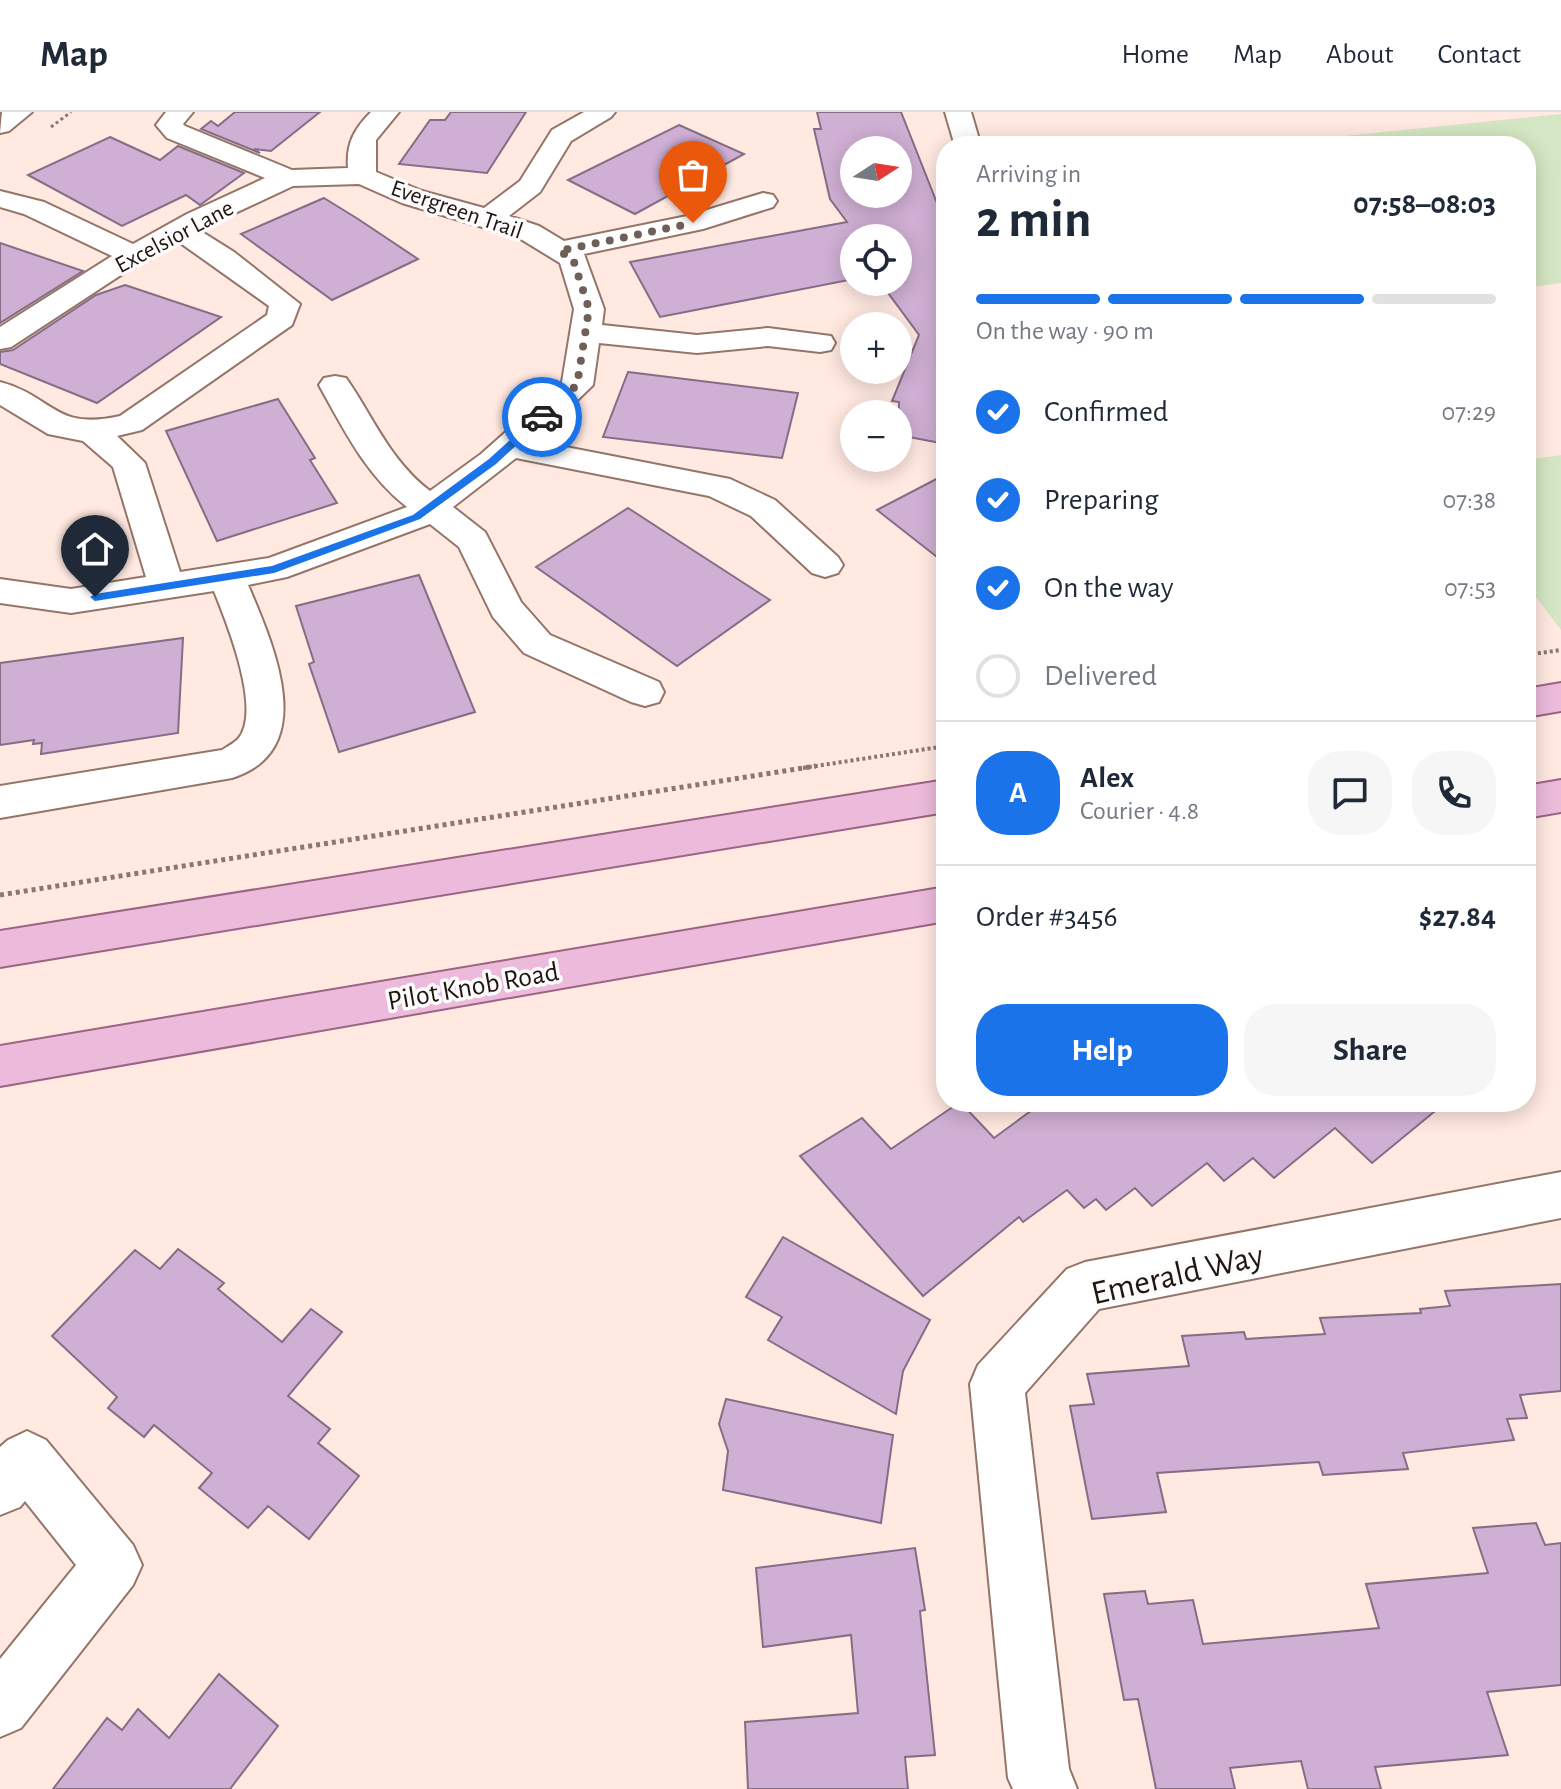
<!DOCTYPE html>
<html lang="en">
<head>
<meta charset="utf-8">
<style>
  :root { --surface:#fff; --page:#f6f6f7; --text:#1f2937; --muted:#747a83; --line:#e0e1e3; --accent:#1a73e8 }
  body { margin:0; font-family:"Alegreya Sans",sans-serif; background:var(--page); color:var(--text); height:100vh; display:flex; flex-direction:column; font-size:30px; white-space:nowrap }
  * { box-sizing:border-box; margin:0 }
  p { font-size:26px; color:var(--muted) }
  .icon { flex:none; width:44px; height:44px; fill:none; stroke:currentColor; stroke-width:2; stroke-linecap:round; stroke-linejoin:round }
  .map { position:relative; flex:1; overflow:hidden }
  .details { position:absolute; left:936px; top:24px; width:600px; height:976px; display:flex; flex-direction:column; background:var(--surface); border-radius:32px; box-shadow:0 4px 20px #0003 }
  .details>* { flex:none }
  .needle { width:52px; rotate:78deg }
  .tools { position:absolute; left:840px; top:24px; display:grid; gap:16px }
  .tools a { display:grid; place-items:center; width:72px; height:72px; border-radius:50%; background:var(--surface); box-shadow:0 4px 20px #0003; font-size:40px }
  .pin { position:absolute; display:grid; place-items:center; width:68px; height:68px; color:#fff; margin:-82px -34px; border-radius:50% 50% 50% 0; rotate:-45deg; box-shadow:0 0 8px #0007 }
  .pin .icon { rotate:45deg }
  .courier { position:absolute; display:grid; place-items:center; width:80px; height:80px; margin:-40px; border:6px solid #1a73e8; border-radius:50%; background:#fff; color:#222; box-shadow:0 2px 10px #0007 }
  .overview em { font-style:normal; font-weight:700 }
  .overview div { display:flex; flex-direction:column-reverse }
  .overview { display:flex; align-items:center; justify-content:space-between; height:136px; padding:0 40px }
  h1 { font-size:52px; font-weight:700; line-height:60px }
  .bar { display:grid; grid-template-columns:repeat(4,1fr); gap:12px 8px; align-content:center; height:96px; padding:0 40px }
  .bar i { height:10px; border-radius:6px; background:var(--line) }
  .bar .selected { background:var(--accent) }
  .bar p { grid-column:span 4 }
  .line { display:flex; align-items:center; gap:20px; padding:0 40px; border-top:2px solid var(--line) }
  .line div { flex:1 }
  .round { display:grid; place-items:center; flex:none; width:84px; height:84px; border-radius:32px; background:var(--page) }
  ol { padding:0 40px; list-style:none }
  li { display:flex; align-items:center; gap:24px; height:88px }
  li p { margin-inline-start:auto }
  li .icon { padding:8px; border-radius:50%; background:var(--accent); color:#fff; stroke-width:4 }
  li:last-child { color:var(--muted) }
  li i { width:44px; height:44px; border:4px solid var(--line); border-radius:50% }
  .action { display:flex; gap:16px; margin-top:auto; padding:16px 40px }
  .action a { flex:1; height:92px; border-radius:32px; background:var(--accent); color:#fff; font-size:32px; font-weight:700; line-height:92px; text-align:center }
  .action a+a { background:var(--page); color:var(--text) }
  header { display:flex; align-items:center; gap:48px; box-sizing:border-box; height:112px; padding:0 40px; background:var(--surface); border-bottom:2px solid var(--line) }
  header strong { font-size:38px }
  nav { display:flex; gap:44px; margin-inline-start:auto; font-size:28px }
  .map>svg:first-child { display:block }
  .green { fill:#d4e6c3 }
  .building { fill:#cfafd3; stroke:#836e86; stroke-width:2; fill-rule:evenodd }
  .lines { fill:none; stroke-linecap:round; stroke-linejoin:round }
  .minor-casing { stroke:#947568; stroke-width:4 }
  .major-casing { stroke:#9c6384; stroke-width:4 }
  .path-far2 { stroke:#887871; stroke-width:3; stroke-dasharray:3 3; stroke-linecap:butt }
  .path-far1 { stroke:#887871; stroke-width:4; stroke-dasharray:3 3; stroke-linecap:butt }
  .path { stroke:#887871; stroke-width:5; stroke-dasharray:4 4; stroke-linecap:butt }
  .minor { fill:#fff; fill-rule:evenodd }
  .major { fill:#ecbbdb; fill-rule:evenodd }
  .route { fill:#1a73e8 }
  .done { stroke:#6f5f59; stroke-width:8; stroke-dasharray:0 14.4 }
  .labels { text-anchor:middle; stroke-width:7; stroke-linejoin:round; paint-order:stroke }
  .far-street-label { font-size:24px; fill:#211510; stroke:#fcfcfc }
  .street-label { font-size:28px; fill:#211510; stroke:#fcfcfc }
  .near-street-label { font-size:34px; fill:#211510; stroke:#fcfcfc }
</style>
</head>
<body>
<header>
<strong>Map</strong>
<nav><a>Home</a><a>Map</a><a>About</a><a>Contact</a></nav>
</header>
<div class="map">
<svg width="1561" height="1677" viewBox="0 0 1561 1677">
  <rect width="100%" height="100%" fill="#ffe9e1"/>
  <g class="green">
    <path d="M1561 2V171L1526 176V34H1320L1315 27Z"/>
    <path d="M1561 343V518L1526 472V348Z"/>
  </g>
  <g class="building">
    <path d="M235 0H320L271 39 254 37 260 41 201 17 211 9 218 14Z"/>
    <path d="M451 0H526L487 61 399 52 430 8H445Z"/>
    <path d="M817 0H901L937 91 946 102V332L898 323 899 290 892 289 919 223 880 170H898V126H854V167L660 205 630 150 847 110 830 87 814 17H821ZM854 38H898V82H854Z"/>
    <path d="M679 13 744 42 635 102 568 68Z"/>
    <path d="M110 25 160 48 178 34 244 61 200 93 186 83 122 114 28 63Z"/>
    <path d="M324 86 358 107 418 147 332 188 241 122Z"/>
    <path d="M0 131 83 159 0 211Z"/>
    <path d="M125 173 221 205 97 291 0 252V240L13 238 96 183Z"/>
    <path d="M628 260 798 281 782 346 603 325Z"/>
    <path d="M278 287 315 346 310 348 337 391 217 429 166 319Z"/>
    <path d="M946 362V452L877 398Z"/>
    <path d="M628 396 685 433 770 488 677 554 536 455Z"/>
    <path d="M419 463 475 600 339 640 309 552 314 550 296 494Z"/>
    <path d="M183 526 178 621 41 642 42 631 33 632 34 628 0 633V551Z"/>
    <path d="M960 990 994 1026 1043 990H1446L1372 1051 1335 1016 1274 1066 1253 1046 1224 1069 1207 1051 1152 1094 1135 1076 1106 1098 1096 1087 1084 1096 1067 1078 1023 1110 1019 1105 923 1184 800 1044 862 1006 891 1037Z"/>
    <path d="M783 1125 930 1208 903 1259 896 1302 768 1228 782 1205 746 1185Z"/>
    <path d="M178 1137 224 1171 218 1177 282 1230 311 1197 342 1220 288 1284 330 1317 318 1331 359 1364 309 1427 268 1394 248 1416 199 1376 212 1361 154 1313 144 1325 108 1296 117 1285 52 1224 135 1138 160 1157Z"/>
    <path d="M1561 1172V1279L1520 1283 1527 1306 1507 1307 1514 1328 1403 1341 1408 1357 1323 1363 1319 1350 1157 1361 1166 1400 1092 1407 1070 1294 1094 1292 1087 1262 1189 1254 1182 1224 1244 1220 1246 1227 1325 1222 1320 1206 1421 1201 1420 1197 1450 1194 1445 1179Z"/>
    <path d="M726 1287 893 1323 881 1411 723 1378 728 1339 719 1312Z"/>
    <path d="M1536 1411 1545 1433 1561 1431V1573L1487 1580 1508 1643 1375 1655 1381 1677H1308L1301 1649 1230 1656 1235 1677H1156L1138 1587 1124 1588 1104 1482 1145 1479 1148 1492 1193 1488 1203 1532 1379 1516 1366 1472 1488 1461 1473 1416Z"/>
    <path d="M915 1436 925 1498 920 1499 935 1643 905 1645 908 1677H748L745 1610 858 1601 851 1523 763 1535 756 1456Z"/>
    <path d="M219 1562 278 1614 230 1677H53L107 1606 122 1618 138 1597 169 1626Z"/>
  </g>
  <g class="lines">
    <defs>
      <g id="minor">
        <path d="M2 0H32L9 19 0 21Z"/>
        <path d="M166 0H193L183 12 185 14 292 58 348 56C346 32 354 17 371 0H399L376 28V60L422 79 484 96 520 69 552 18 584 0H615L611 5 571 29 540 80 509 104 539 114 564 129 687 104 763 81 773 83 777 89 773 95 703 117 584 142 604 197 602 213 697 223 768 216 831 224 835 231 831 238 820 240 768 234 697 241 599 231 593 273 535 329 730 367 775 388 838 445 843 453 838 461 825 465 812 461 751 404 709 384 516 346 453 395 485 420 521 490 550 523 659 570 664 580 659 590 645 594 631 590 524 541 493 505 459 435 430 412 287 465 248 473C273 532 321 638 232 666L0 706V674L222 638C227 635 234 631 238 627 263 599 226 509 214 479L71 501 0 491V467L71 477 146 465 113 355 83 329 48 322 0 293V270C54 284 53 319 120 304L267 203 269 194 179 130 127 159 11 235 0 237V215L112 144 24 102 0 95V79L44 90 133 132 187 102 265 66 167 26 156 13ZM359 72 402 91 519 126 560 151 574 197 562 270 481 342 430 379C390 349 374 306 346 266L335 264 324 266 319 273C344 318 366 363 407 395L269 446 180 460 145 351 117 324 142 318 292 213 300 192 234 140 199 118 293 74Z"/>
        <path d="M945 0H971L981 34H955Z"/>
        <path d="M1561 1060V1106L1099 1197 1025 1281 1069 1657 1077 1677H1013L1008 1666 970 1272 978 1253 1067 1157 1085 1150Z"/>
        <path d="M27 1319 46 1328 133 1433 142 1453 133 1473 21 1616 0 1625V1547L76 1453 25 1389 20 1395 0 1403V1335L8 1328Z"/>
      </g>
      <g id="major">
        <path d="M1561 571V599L1526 605V577Z"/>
        <path d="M946 668V700L0 855V819Z"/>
        <path d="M1561 668V700L1526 706V674Z"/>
        <path d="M946 775V809L0 974V934Z"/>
      </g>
    </defs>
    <use href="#minor" class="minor-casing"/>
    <use href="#major" class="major-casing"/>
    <path class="path-far2" d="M51 15 71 0"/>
    <g class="path-far1">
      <path d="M1526 543 1561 538"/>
      <path d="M803 656 946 634"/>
    </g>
    <path class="path" d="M0 783 816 654"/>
    <use href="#minor" class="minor"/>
    <use href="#major" class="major"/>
  </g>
  <path class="route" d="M539 302 547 305 496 352 420 407 274 461 95 489 90 485 95 482 272 454 413 403 489 347Z"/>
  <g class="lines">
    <path class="done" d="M542 305 577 273 589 197 573 147 559 139 693 111"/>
  </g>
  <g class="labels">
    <g class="far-street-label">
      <text transform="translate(457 97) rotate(19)" y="8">Evergreen Trail</text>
      <text transform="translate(174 124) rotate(-28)" y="8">Excelsior Lane</text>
    </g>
    <g class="street-label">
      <text transform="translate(473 873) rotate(-10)" y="10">Pilot Knob Road</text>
    </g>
    <g class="near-street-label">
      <text transform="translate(1177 1161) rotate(-13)" y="12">Emerald Way</text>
    </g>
  </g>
</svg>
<div class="tools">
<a><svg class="needle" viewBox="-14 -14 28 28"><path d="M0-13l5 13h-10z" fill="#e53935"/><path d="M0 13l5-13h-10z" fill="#747a83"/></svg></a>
<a><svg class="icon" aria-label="locate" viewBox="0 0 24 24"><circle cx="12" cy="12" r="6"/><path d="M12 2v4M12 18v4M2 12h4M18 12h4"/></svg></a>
<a>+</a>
<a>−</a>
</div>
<div class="pin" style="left:693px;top:111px;background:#ea580c"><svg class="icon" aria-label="bag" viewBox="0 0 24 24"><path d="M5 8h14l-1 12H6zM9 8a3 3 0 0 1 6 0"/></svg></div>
<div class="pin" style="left:95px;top:485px;background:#1f2937"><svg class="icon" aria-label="home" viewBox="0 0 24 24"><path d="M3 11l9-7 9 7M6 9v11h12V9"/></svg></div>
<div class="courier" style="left:542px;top:305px"><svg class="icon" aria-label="car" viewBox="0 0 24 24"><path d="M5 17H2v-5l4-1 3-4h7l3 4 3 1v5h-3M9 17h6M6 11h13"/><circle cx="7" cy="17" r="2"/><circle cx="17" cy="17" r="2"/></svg></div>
<section class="details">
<div class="overview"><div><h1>2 min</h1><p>Arriving in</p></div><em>07:58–08:03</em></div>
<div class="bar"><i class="selected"></i><i class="selected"></i><i class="selected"></i><i></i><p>On the way · 90 m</p></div>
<ol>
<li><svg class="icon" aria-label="check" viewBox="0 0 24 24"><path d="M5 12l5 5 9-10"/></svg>Confirmed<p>07:29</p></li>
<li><svg class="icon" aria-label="check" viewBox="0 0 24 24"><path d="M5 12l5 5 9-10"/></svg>Preparing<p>07:38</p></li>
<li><svg class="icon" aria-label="check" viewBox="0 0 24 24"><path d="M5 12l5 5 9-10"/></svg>On the way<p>07:53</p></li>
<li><i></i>Delivered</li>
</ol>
<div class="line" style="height:144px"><b class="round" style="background:var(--accent);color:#fff">A</b><div><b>Alex</b><p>Courier · 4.8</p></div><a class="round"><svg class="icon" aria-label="chat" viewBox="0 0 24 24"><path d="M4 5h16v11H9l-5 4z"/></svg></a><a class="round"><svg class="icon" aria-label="phone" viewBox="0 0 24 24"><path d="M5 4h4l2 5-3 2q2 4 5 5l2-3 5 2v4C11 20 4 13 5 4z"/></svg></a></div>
<div class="line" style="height:104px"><div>Order #3456</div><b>$27.84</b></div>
<div class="action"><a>Help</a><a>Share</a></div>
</section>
</div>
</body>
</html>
